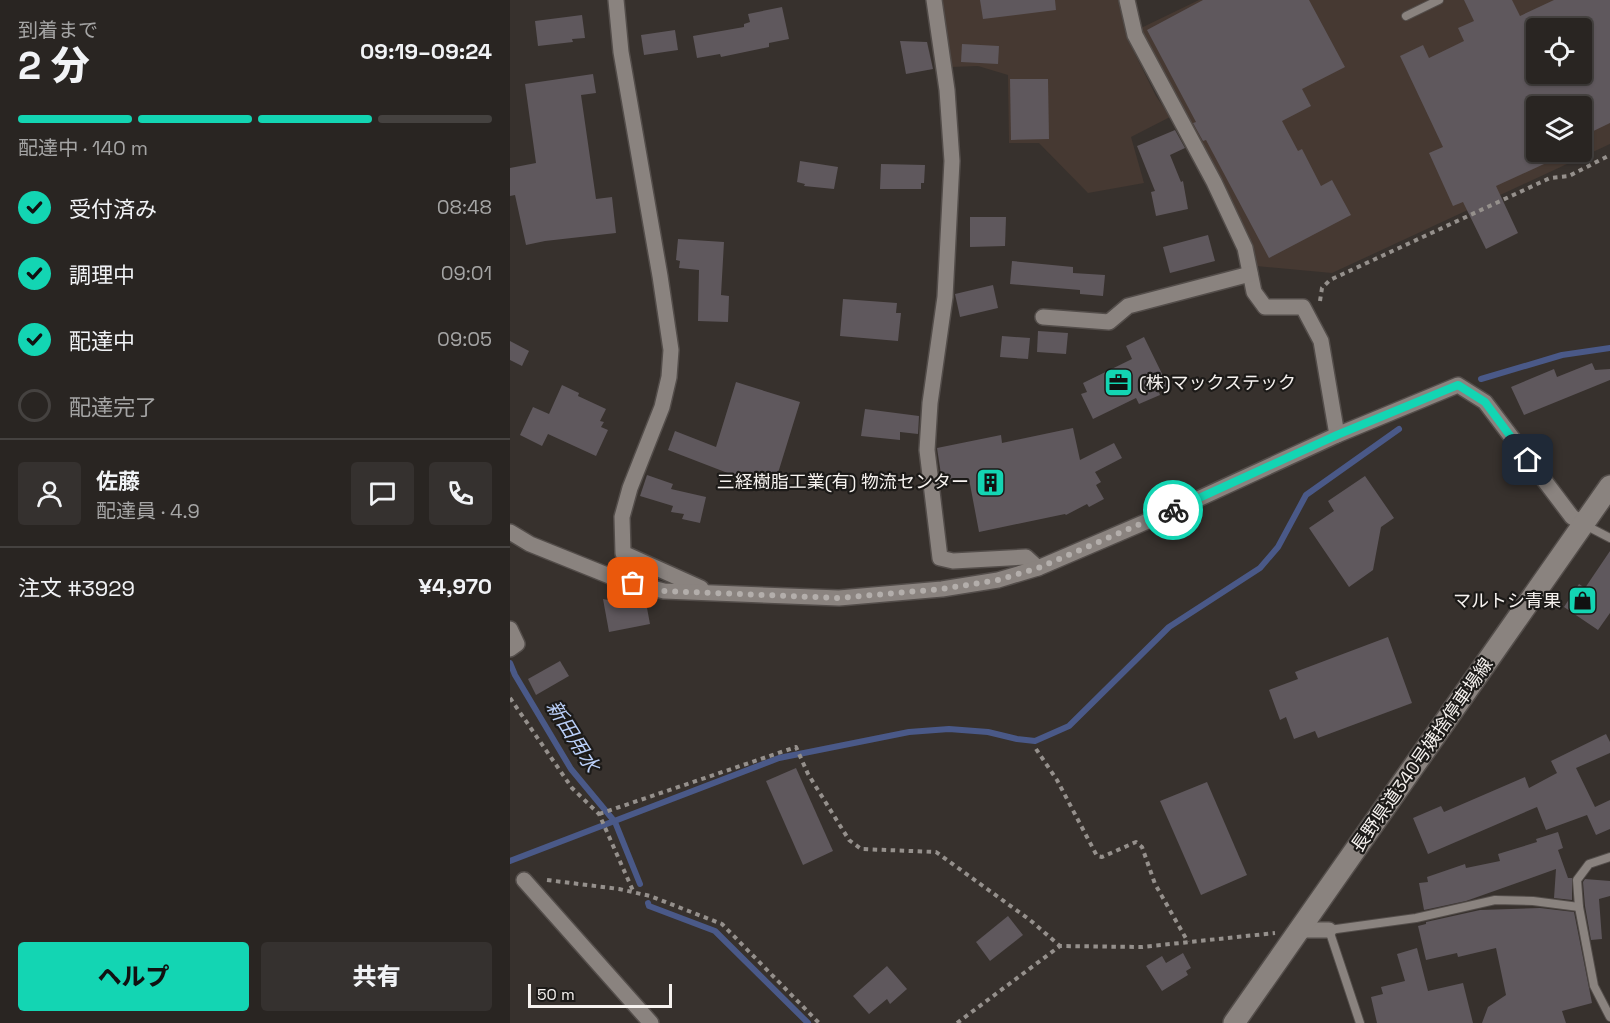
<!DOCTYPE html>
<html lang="ja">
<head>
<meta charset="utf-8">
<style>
  :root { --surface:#292522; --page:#35312f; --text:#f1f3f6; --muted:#a5a5a5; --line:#454240; --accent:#13d5b3 }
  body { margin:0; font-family:"Space Grotesk","Noto Sans JP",sans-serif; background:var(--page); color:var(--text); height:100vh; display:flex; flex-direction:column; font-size:22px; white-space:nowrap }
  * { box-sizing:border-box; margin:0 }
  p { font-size:20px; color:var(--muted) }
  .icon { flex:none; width:33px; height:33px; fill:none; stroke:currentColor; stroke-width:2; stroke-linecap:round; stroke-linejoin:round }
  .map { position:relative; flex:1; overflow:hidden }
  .panel { display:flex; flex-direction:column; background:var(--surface); width:510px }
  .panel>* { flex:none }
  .tools { position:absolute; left:1016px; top:18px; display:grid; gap:12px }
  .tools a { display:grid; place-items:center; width:66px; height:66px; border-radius:6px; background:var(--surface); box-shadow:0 2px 4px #0004,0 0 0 2px var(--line); font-size:30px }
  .scale { position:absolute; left:18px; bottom:15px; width:144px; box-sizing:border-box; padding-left:6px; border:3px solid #f6f2ef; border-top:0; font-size:16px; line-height:21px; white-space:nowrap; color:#f6f2ef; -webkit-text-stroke:4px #1c1a18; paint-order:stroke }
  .pin { position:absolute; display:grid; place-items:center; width:51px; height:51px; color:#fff; margin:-26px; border-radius:12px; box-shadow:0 3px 9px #0006 }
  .courier { position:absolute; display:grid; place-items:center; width:60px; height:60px; margin:-30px; border:4px solid #13d5b3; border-radius:50%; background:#fff; color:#222; box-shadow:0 2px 8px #0007 }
  .head em { font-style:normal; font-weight:800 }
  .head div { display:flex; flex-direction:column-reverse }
  .head { display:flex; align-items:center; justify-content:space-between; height:102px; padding:0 18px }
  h1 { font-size:39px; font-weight:800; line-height:45px }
  .bar { display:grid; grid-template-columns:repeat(4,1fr); gap:9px 6px; align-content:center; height:72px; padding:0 18px }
  .bar i { height:8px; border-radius:4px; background:var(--line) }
  .bar .selected { background:var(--accent) }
  .bar p { grid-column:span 4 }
  .line { display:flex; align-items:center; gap:15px; padding:0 18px; border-top:2px solid var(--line) }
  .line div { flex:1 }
  .round { display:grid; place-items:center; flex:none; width:63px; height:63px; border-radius:6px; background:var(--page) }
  ol { padding:0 18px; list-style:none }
  li { display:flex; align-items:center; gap:18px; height:66px }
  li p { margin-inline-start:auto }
  li .icon { padding:6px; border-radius:50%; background:var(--accent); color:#111; stroke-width:4 }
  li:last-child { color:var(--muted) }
  li i { width:33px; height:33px; border:3px solid var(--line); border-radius:50% }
  .primary-button { display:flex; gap:12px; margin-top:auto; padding:12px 18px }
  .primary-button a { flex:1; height:69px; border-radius:6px; background:var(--accent); color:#111; font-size:24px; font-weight:800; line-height:69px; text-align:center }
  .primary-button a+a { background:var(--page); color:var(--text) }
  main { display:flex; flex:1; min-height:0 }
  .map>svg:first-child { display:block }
  .built { fill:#463932; fill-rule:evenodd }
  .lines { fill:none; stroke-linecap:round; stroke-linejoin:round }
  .stream { stroke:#4a5988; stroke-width:6 }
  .building { fill:#5f585d; fill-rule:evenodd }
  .service-casing { stroke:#534d4a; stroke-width:10 }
  .minor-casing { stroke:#534d4a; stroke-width:18 }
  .secondary-casing { stroke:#534d4a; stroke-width:24 }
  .path { stroke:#95908c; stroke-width:4; stroke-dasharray:4.5 4.5; stroke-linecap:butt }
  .service { stroke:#8a837f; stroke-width:8 }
  .minor { stroke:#8a837f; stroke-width:15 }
  .secondary { stroke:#8a837f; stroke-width:21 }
  .done { stroke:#b3aeab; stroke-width:6; stroke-dasharray:0 10.8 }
  .route { stroke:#13d5b3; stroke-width:8 }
  .labels { text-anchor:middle; stroke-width:4.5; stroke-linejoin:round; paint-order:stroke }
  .poi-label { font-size:18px; fill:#f6f2ef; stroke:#1c1a18; text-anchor:end }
  .street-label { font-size:18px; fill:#f6f2ef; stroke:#1c1a18 }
  .water-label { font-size:20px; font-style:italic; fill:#b9cef7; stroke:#1c1a18 }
</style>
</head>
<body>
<main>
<section class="panel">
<div class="head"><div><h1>2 分</h1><p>到着まで</p></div><em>09:19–09:24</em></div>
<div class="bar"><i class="selected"></i><i class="selected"></i><i class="selected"></i><i></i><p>配達中 · 140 m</p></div>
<ol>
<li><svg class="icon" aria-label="check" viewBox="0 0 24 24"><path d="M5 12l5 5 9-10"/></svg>受付済み<p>08:48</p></li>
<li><svg class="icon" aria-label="check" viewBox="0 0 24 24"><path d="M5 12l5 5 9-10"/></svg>調理中<p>09:01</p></li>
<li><svg class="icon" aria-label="check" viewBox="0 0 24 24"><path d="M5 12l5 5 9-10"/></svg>配達中<p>09:05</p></li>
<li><i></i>配達完了</li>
</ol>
<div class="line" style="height:108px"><a class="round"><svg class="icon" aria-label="person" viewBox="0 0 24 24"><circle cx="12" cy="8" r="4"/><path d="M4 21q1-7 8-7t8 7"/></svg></a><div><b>佐藤</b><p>配達員 · 4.9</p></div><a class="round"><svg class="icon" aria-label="chat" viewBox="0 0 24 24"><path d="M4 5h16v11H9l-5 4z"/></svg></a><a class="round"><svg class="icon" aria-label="phone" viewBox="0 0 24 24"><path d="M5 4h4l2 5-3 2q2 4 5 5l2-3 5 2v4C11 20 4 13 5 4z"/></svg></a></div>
<div class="line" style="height:78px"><div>注文 #3929</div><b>¥4,970</b></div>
<div class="primary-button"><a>ヘルプ</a><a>共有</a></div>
</section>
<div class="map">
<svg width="1100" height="1023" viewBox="0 0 1100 1023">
  <rect width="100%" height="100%" fill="#37312d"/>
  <g class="built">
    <path d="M431 0H608L617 38 646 96 660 117 621 137 634 183 578 193 529 143H499L498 75 468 66 441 67Z"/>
    <path d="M689 0H1100V144L822 273 746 266 742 245 631 28ZM1026 28H1071V74H1026ZM1026 106H1071V152H1026Z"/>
  </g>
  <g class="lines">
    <g class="stream">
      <path d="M971 379 1052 355 1100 348"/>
      <path d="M0 663 5 675 61 769 105 822 130 884"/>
      <path d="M0 861 269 758 399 732 439 729 478 732 507 739 525 741 559 726 659 627 750 568 768 547 796 495 889 429"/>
      <path d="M138 903 139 906 205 931 298 1023"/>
    </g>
  </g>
  <g class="building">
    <path d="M470 0H545L546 10 473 19Z"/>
    <path d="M693 0H799L835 67 792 89 801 106 772 121 788 151 792 149 811 186 822 180 841 215 759 258 696 140 693 141 683 123 686 122 637 30Z"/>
    <path d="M954 0H1002L1010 16 1044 0H1100V123L1071 137V106H1026V152H1060L986 186 1008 233 976 249 953 202 943 206 919 153 933 147 890 56 913 45 919 58 954 41 948 28 964 21ZM1026 28H1071V74H1026Z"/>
    <path d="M272 7 279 39 259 43V47L211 57 210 54 187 58 183 36 234 27V24L240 22 238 14Z"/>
    <path d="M72 15 75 38 62 39 63 42 28 46 25 21Z"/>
    <path d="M165 30 168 50 134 55 131 35Z"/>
    <path d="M390 41 417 42 423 69 396 74Z"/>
    <path d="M452 44 489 46 488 64 451 62Z"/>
    <path d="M83 74 86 93 71 95 86 199 102 197 106 233 35 241 16 245 5 195 0 196V168L26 163 15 84Z"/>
    <path d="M500 79H538L539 139 501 140Z"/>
    <path d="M665 130 675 148 660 155 671 182 673 181 678 209 646 216 641 192 645 191 627 146Z"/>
    <path d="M290 161 328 167 324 189 294 186 295 184 287 182Z"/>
    <path d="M371 164 415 165 414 183H411V189H370Z"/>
    <path d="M460 217H496L495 246 460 247Z"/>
    <path d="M698 235 705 261 660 273 653 247Z"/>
    <path d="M168 239 214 242 211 295 219 296 218 322 188 321 189 270 169 268 170 261 166 260Z"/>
    <path d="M502 261 563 267V273L595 275 593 296 570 294V290L500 284Z"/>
    <path d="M483 285 488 308 450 317 445 294Z"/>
    <path d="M333 299 387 303 386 313H391L388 341 330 336Z"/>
    <path d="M528 331 558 333 556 354 527 352Z"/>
    <path d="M492 336 520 338 518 359 490 357Z"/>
    <path d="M634 337 658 386 648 390 650 395 629 404 626 398 583 419 571 394 577 392 573 383 622 359 616 346Z"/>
    <path d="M0 341 19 351 12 366 0 360Z"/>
    <path d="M1082 363 1085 370 1100 369V380L1014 415 1001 387 1044 369 1047 377Z"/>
    <path d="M226 382 290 402 268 473 264 472 259 489 158 450 165 431 206 447Z"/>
    <path d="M52 385 69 393 68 396 96 409 90 421 94 422 91 427 98 430 86 456 38 434 32 446 10 435 23 407 39 414Z"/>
    <path d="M355 409 409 416 408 434 390 432V440L351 436Z"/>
    <path d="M563 428 570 460 604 443 612 458 585 472 591 482 586 485 594 499 579 507 577 504 556 515 555 514 469 532 459 479 441 483V479L432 481 427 448 491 435 492 443Z"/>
    <path d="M137 475 163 484 161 489 196 497 190 523 172 519 174 514 161 512 163 506 130 496Z"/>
    <path d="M855 476 884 518 871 527 863 570 839 587 799 528 824 511 818 501Z"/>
    <path d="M1100 551V613L1088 630 1054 607 1069 584 1075 588Z"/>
    <path d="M93 599 137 608 140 624 99 632Z"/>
    <path d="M878 637 902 703 808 738 805 731 784 739 776 717 770 720 759 690 788 679 785 672Z"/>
    <path d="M50 661 59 676 26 695 18 679Z"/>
    <path d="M1096 734 1100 742V753L1066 768 1085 807 1100 800V829L1086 835 1077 815 1036 830 1027 807 918 854 903 818 931 806 934 812 1015 777 1019 788 1047 773 1041 761Z"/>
    <path d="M286 768 323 851 293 865 256 781Z"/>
    <path d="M697 782 737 875 691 895 650 801Z"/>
    <path d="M1048 832 1053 848 1048 850 1058 878H1062V900L1044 898 1046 869 956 901 914 910 909 883 918 882 917 877 955 864 956 868 990 861 988 854 1027 842 1026 839Z"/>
    <path d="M1075 879 1100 881V896L1089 899 1092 939 1081 940 1075 906 1073 882Z"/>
    <path d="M1030 908 1064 912 1082 1003 1052 1011 1056 1023H972L978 1007 996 995 986 948 948 957 947 953 916 960 908 926 916 924V922L970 910Z"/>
    <path d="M498 916 513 935 480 961 466 942Z"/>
    <path d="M907 948 918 991 953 983 963 1023H867L861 997 873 994 871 987 895 981 887 954Z"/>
    <path d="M673 953 681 968 676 971 678 975 652 991 636 966 652 956 656 963Z"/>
    <path d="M377 966 397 989 380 1004 377 999 359 1014 343 996Z"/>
  </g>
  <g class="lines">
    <defs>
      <g id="service">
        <path d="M896 16 929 0"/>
        <path d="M1075 525 1100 538"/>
        <path d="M1100 857 1079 864 1067 880 1069 907 1084 986 1100 1017"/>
        <path d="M850 1023 819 930 906 918 985 900 1023 901 1069 907"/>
      </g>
      <g id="minor">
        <path d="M106 0 111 52 150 276 161 350 159 377 152 407 120 488 112 517 113 553 191 588"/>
        <path d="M424 0 437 90 442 161 435 297 420 403 417 450 430 558 443 561 516 557 528 568"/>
        <path d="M617 0 625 35 704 182 735 248 744 292 755 307H793L811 341 827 435"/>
        <path d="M533 317 599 322 618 306 740 274"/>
        <path d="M0 532 20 544 107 579 154 591 329 598 432 589 488 580 528 568 675 505 827 435 948 385 975 402 1062 517 1074 524"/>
        <path d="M0 629 7 644 0 649"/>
        <path d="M14 880 141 1023"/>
        <path d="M789 930H819"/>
      </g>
      <path id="secondary" d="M724 1023 1100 486"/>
    </defs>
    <use href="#service" class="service-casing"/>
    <use href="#minor" class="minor-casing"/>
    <use href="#secondary" class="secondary-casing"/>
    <g class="path">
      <path d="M810 301 812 288 820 280 1040 178 1059 176 1100 155"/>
      <path d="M0 698 62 788 89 814 124 893"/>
      <path d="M526 749 547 780 587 856 592 857 626 842 632 847 645 884 678 942"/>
      <path d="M89 814 286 747 298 774 339 840 351 849 426 852 520 920 550 946"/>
      <path d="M37 880 109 889 140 896 212 924 309 1023"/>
      <path d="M447 1023 550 946 632 947 765 933"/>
    </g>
    <use href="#service" class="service"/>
    <use href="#minor" class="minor"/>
    <use href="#secondary" class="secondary"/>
  </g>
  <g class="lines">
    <path class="done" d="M123 583 154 591 329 598 432 589 488 580 528 568 663 510"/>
    <path class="route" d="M663 510 827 435 948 385 975 402 1018 460"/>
  </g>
  <defs>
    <symbol id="office-square" viewBox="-11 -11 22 22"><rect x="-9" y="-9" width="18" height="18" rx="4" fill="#13d5b3" stroke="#1c1a18"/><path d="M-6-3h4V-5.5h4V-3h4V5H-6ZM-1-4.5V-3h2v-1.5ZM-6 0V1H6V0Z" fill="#111"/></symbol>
    <symbol id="building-square" viewBox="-11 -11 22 22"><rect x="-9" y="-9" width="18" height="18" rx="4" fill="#13d5b3" stroke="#1c1a18"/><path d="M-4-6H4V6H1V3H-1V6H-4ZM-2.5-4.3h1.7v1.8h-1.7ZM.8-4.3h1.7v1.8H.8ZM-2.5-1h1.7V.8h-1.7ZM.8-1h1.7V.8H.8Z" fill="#111"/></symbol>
    <symbol id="shop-square" viewBox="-11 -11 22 22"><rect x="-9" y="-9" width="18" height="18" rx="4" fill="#13d5b3" stroke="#1c1a18"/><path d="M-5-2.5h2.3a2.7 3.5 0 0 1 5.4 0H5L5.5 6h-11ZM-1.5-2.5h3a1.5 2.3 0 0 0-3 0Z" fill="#111"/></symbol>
  </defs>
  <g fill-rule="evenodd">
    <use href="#office-square" x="592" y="366" width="33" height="33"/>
    <use href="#building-square" x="464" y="466" width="33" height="33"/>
    <use href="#shop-square" x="1056" y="584" width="33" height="33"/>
  </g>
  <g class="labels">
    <g class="poi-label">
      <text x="629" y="389" text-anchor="start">(株)マックステック</text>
      <text x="459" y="488">三経樹脂工業(有) 物流センター</text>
      <text x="1051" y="607">マルトシ青果</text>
    </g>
    <g class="street-label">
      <text transform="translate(912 755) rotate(-55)" y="6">長野県道340号姨捨停車場線</text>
    </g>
    <g class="water-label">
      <text transform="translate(63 736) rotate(58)" y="7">新田用水</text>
    </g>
  </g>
</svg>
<div class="tools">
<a><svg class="icon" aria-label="locate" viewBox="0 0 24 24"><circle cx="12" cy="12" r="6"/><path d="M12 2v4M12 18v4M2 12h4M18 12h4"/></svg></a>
<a><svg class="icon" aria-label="layers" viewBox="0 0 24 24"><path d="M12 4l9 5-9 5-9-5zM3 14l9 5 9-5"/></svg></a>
</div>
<div class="scale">50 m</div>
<div class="pin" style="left:123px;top:583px;background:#ea580c"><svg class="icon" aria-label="bag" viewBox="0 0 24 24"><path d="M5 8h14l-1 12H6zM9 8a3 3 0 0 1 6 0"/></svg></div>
<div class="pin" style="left:1018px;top:460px;background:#1f2937"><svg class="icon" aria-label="home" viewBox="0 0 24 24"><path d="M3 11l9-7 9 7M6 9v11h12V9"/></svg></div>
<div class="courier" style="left:663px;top:510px"><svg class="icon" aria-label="bike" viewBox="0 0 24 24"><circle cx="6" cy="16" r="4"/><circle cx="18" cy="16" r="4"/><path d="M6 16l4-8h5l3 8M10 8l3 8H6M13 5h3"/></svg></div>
</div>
</main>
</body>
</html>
